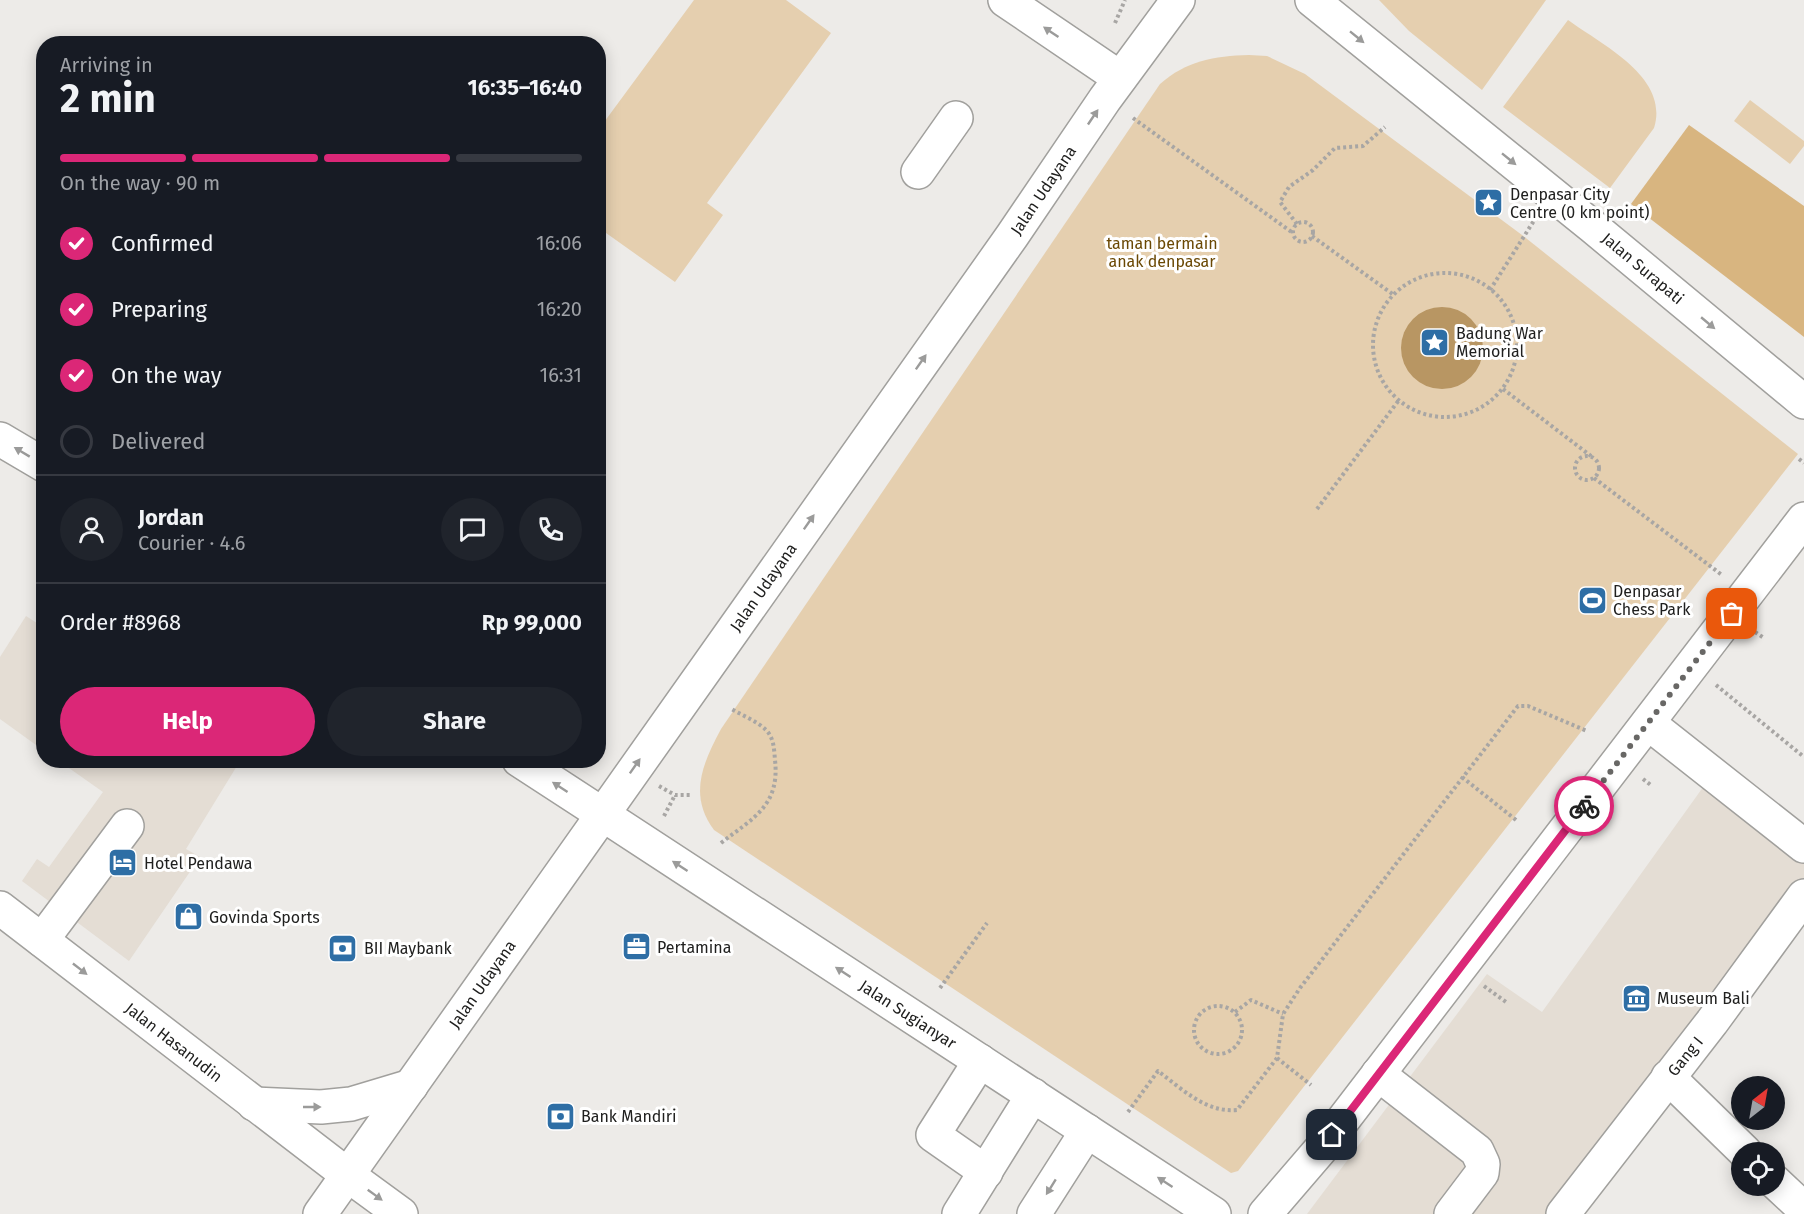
<!DOCTYPE html>
<html lang="en">
<head>
<meta charset="utf-8">
<style>
  :root { --surface:#171b24; --page:#20242c; --text:#f1f3f6; --muted:#9ea1a6; --line:#363941; --accent:#db2777 }
  body { margin:0; font-family:"Fira Sans",sans-serif; background:var(--page); color:var(--text); height:100vh; display:flex; flex-direction:column; font-size:22px; white-space:nowrap }
  * { box-sizing:border-box; margin:0 }
  p { font-size:20px; color:var(--muted) }
  .icon { flex:none; width:33px; height:33px; fill:none; stroke:currentColor; stroke-width:2; stroke-linecap:round; stroke-linejoin:round }
  .map { position:relative; flex:1; overflow:hidden }
  .sheet { position:absolute; left:36px; top:36px; width:570px; height:732px; display:flex; flex-direction:column; background:var(--surface); border-radius:24px; box-shadow:0 3px 15px #0003 }
  .sheet>* { flex:none }
  .needle { width:39px; rotate:31deg }
  .controls { position:absolute; left:1731px; top:1076px; display:grid; gap:12px }
  .controls a { display:grid; place-items:center; width:54px; height:54px; border-radius:50%; background:var(--surface); box-shadow:0 3px 15px #0003; font-size:30px }
  .pin { position:absolute; display:grid; place-items:center; width:51px; height:51px; color:#fff; margin:-26px; border-radius:12px; box-shadow:0 3px 9px #0006 }
  .courier { position:absolute; display:grid; place-items:center; width:60px; height:60px; margin:-30px; border:4px solid #db2777; border-radius:50%; background:#fff; color:#222; box-shadow:0 2px 8px #0007 }
  .overview em { font-style:normal; font-weight:700 }
  .overview div { display:flex; flex-direction:column-reverse }
  .overview { display:flex; align-items:center; justify-content:space-between; height:102px; padding:0 24px }
  h1 { font-size:39px; font-weight:700; line-height:45px }
  .bar { display:grid; grid-template-columns:repeat(4,1fr); gap:9px 6px; align-content:center; height:72px; padding:0 24px }
  .bar i { height:8px; border-radius:4px; background:var(--line) }
  .bar .active { background:var(--accent) }
  .bar p { grid-column:span 4 }
  .line { display:flex; align-items:center; gap:15px; padding:0 24px; border-top:2px solid var(--line) }
  .line div { flex:1 }
  .round { display:grid; place-items:center; flex:none; width:63px; height:63px; border-radius:32px; background:var(--page) }
  ol { padding:0 24px; list-style:none }
  li { display:flex; align-items:center; gap:18px; height:66px }
  li p { margin-inline-start:auto }
  li .icon { padding:6px; border-radius:50%; background:var(--accent); color:#fff; stroke-width:4 }
  li:last-child { color:var(--muted) }
  li i { width:33px; height:33px; border:3px solid var(--line); border-radius:50% }
  .button { display:flex; gap:12px; margin-top:auto; padding:12px 24px }
  .button a { flex:1; height:69px; border-radius:36px; background:var(--accent); color:#fff; font-size:24px; font-weight:700; line-height:69px; text-align:center }
  .button a+a { background:var(--page); color:var(--text) }
  .map>svg:first-child { display:block }
  .built { fill:#e4ddd4 }
  .green { fill:#e5cfaf }
  .forest { fill:#d8b580 }
  .water { fill:#b89663 }
  .lines { fill:none; stroke-linecap:round; stroke-linejoin:round }
  .minor-casing { stroke:#a1a09d; stroke-width:36 }
  .major-casing { stroke:#a1a09d; stroke-width:36 }
  .path { stroke:#a8a6a4; stroke-width:4; stroke-dasharray:3 3; stroke-linecap:butt }
  .minor { stroke:#fff; stroke-width:33 }
  .major { stroke:#fff; stroke-width:33 }
  .oneway { fill:#9b9b9a }
  .done { stroke:#686765; stroke-width:6; stroke-dasharray:0 10.8 }
  .route { stroke:#db2777; stroke-width:8 }
  .labels { text-anchor:middle; stroke-width:6; stroke-linejoin:round; paint-order:stroke }
  .street-label { font-size:16px; fill:#20201f; stroke:#fff }
  .poi-label { font-size:16px; fill:#20201f; stroke:#fff; text-anchor:start }
  .park-label { font-size:16px; fill:#6a4804; stroke:#fff }
</style>
</head>
<body>
<div class="map">
<svg width="1804" height="1214" viewBox="0 0 1804 1214">
  <rect width="100%" height="100%" fill="#edebe8"/>
  <g class="built">
    <path d="M26 616 43 627V750L0 719V657Z"/>
    <path d="M59 761H240L186 849 200 857 129 961 22 881 37 859 49 867 103 792Z"/>
    <path d="M1706 783 1804 856V881L1554 1214H1307L1487 974 1542 1012Z"/>
  </g>
  <g class="green">
    <path d="M694 0H786L831 33 707 203 723 215 675 282 599 228V129Z"/>
    <path d="M1379 0H1546L1482 90 1409 31Z"/>
    <path d="M1568 20C1602 45 1670 77 1654 128L1610 188 1503 107Z"/>
    <path d="M1249 55 1267 56 1305 74 1522 235 1798 454 1238 1171 1231 1173 714 830C688 795 703 763 721 729L1160 84C1186 61 1214 56 1249 55Z"/>
    <path d="M1750 100 1804 141V146L1790 164 1734 121Z"/>
  </g>
  <path class="forest" d="M1689 125 1804 206V337L1631 204Z"/>
  <circle class="water" cx="1442" cy="348" r="41"/>
  <g class="lines">
    <defs>
      <g id="minor">
        <path d="M1005 0 1120 78"/>
        <path d="M918 172 956 118"/>
        <path d="M0 439 44 465"/>
        <path d="M1648 723 1804 846"/>
        <path d="M519 760 602 814"/>
        <path d="M42 940 127 826"/>
        <path d="M980 1061 933 1135 986 1172"/>
        <path d="M1378 1074 1477 1151 1483 1164 1482 1173 1451 1214"/>
        <path d="M1668 1077 1745 1152"/>
        <path d="M349 1176 401 1214"/>
        <path d="M1774 1181 1804 1209"/>
        <path d="M959 1214 1033 1095"/>
        <path d="M1034 1214 1087 1131"/>
        <path d="M1265 1214 1320 1150 1804 519"/>
        <path d="M1563 1214 1712 1022 1804 896"/>
      </g>
      <g id="major">
        <path d="M1312 0 1593 227 1804 402"/>
        <path d="M602 814 1214 1214"/>
        <path d="M0 908 349 1176"/>
        <path d="M254 1104 321 1107 351 1104 411 1086"/>
        <path d="M320 1214 1012 236 1105 99 1178 0"/>
      </g>
    </defs>
    <use href="#minor" class="minor-casing"/>
    <use href="#major" class="major-casing"/>
    <g class="path">
      <path d="M1115 23 1125 0"/>
      <path d="M1133 118 1293 233"/>
      <circle cx="1303" cy="232" r="10"/>
      <path d="M1297 224 1280 202 1289 187 1313 170 1335 148 1363 146 1385 127"/>
      <path d="M1312 236 1394 295"/>
      <circle cx="1445" cy="345" r="72"/>
      <path d="M1490 290 1535 219"/>
      <path d="M1503 389 1591 456"/>
      <circle cx="1587" cy="468" r="12"/>
      <path d="M1799 459 1804 463"/>
      <path d="M1594 478 1722 575"/>
      <path d="M1317 509 1399 400"/>
      <path d="M1755 632 1764 638"/>
      <path d="M1716 685 1804 757"/>
      <path d="M1462 777 1516 820"/>
      <path d="M1643 779 1652 786"/>
      <path d="M659 786 675 795H690"/>
      <path d="M664 816 675 795"/>
      <path d="M721 843C753 818 780 806 775 760 774 749 774 738 766 730 757 721 741 715 730 708"/>
      <path d="M1484 986 1506 1002"/>
      <path d="M940 988 987 923"/>
      <circle cx="1218" cy="1030" r="24"/>
      <path d="M1235 1012 1251 1000 1283 1014"/>
      <path d="M1277 1058 1311 1085"/>
      <path d="M1128 1112 1158 1071C1182 1089 1206 1113 1237 1110L1277 1058 1283 1014 1300 988 1518 706H1528L1587 731"/>
    </g>
    <use href="#minor" class="minor"/>
    <use href="#major" class="major"/>
  </g>
  <defs><path id="oneway-solid" d="M-6-.8H1V-3.2L6.5 0L1 3.2V.8H-6Z" transform="scale(1.5)"/></defs>
  <g class="oneway">
    <use href="#oneway-solid" transform="translate(1051 32) rotate(-146)"/>
    <use href="#oneway-solid" transform="translate(1357 37) rotate(39)"/>
    <use href="#oneway-solid" transform="translate(1093 117) rotate(-56)"/>
    <use href="#oneway-solid" transform="translate(1509 159) rotate(39)"/>
    <use href="#oneway-solid" transform="translate(1708 323) rotate(40)"/>
    <use href="#oneway-solid" transform="translate(921 362) rotate(-55)"/>
    <use href="#oneway-solid" transform="translate(22 452) rotate(-149)"/>
    <use href="#oneway-solid" transform="translate(809 522) rotate(-55)"/>
    <use href="#oneway-solid" transform="translate(635 766) rotate(-55)"/>
    <use href="#oneway-solid" transform="translate(560 787) rotate(-147)"/>
    <use href="#oneway-solid" transform="translate(680 866) rotate(-147)"/>
    <use href="#oneway-solid" transform="translate(80 969) rotate(38)"/>
    <use href="#oneway-solid" transform="translate(843 972) rotate(-147)"/>
    <use href="#oneway-solid" transform="translate(312 1107)"/>
    <use href="#oneway-solid" transform="translate(1165 1182) rotate(-147)"/>
    <use href="#oneway-solid" transform="translate(1051 1187) rotate(122)"/>
    <use href="#oneway-solid" transform="translate(375 1195) rotate(36)"/>
  </g>
  <g class="lines">
    <path class="done" d="M1584 806 1732 614"/>
    <path class="route" d="M1332 1135 1584 806"/>
  </g>
  <defs>
    <symbol id="sight-square" viewBox="-11 -11 22 22"><rect x="-9" y="-9" width="18" height="18" rx="4" fill="#2e6ea5" stroke="#fff"/><path d="M0-6L1.8-2.2L6-1.7L2.9 1.2L3.7 5.4L0 3.3L-3.7 5.4L-2.9 1.2L-6-1.7L-1.8-2.2Z" fill="#fff"/></symbol>
    <symbol id="stadium-square" viewBox="-11 -11 22 22"><rect x="-9" y="-9" width="18" height="18" rx="4" fill="#2e6ea5" stroke="#fff"/><path d="M0-5a6.5 5 0 1 0 0 10a6.5 5 0 1 0 0-10ZM-3.5-1.8h7v3.6h-7Z" fill="#fff"/></symbol>
    <symbol id="hotel-square" viewBox="-11 -11 22 22"><rect x="-9" y="-9" width="18" height="18" rx="4" fill="#2e6ea5" stroke="#fff"/><path d="M-6-4.5h1.5V1H6V5H4.5V3h-9V5H-6ZM-4 0a1.8 1.8 0 1 1 3.6 0ZM.5 0V-2.5h3Q6-2.5 6 0Z" fill="#fff"/></symbol>
    <symbol id="shop-square" viewBox="-11 -11 22 22"><rect x="-9" y="-9" width="18" height="18" rx="4" fill="#2e6ea5" stroke="#fff"/><path d="M-5-2.5h2.3a2.7 3.5 0 0 1 5.4 0H5L5.5 6h-11ZM-1.5-2.5h3a1.5 2.3 0 0 0-3 0Z" fill="#fff"/></symbol>
    <symbol id="office-square" viewBox="-11 -11 22 22"><rect x="-9" y="-9" width="18" height="18" rx="4" fill="#2e6ea5" stroke="#fff"/><path d="M-6-3h4V-5.5h4V-3h4V5H-6ZM-1-4.5V-3h2v-1.5ZM-6 0V1H6V0Z" fill="#fff"/></symbol>
    <symbol id="bank-square" viewBox="-11 -11 22 22"><rect x="-9" y="-9" width="18" height="18" rx="4" fill="#2e6ea5" stroke="#fff"/><path d="M-6-4H6V4H-6ZM0-2.3a2.3 2.3 0 1 0 0 4.6a2.3 2.3 0 1 0 0-4.6Z" fill="#fff"/></symbol>
    <symbol id="museum-square" viewBox="-11 -11 22 22"><rect x="-9" y="-9" width="18" height="18" rx="4" fill="#2e6ea5" stroke="#fff"/><path d="M0-6L6-3V-2H-6V-3ZM-5-1h2V3h-2ZM-1-1h2V3h-2ZM3-1h2V3H3ZM-6 4H6V6H-6Z" fill="#fff"/></symbol>
  </defs>
  <g fill-rule="evenodd">
    <use href="#sight-square" x="1472" y="186" width="33" height="33"/>
    <use href="#sight-square" x="1418" y="326" width="33" height="33"/>
    <use href="#stadium-square" x="1576" y="584" width="33" height="33"/>
    <use href="#hotel-square" x="106" y="846" width="33" height="33"/>
    <use href="#shop-square" x="172" y="900" width="33" height="33"/>
    <use href="#office-square" x="620" y="930" width="33" height="33"/>
    <use href="#bank-square" x="326" y="932" width="33" height="33"/>
    <use href="#museum-square" x="1620" y="982" width="33" height="33"/>
    <use href="#bank-square" x="544" y="1100" width="33" height="33"/>
  </g>
  <g class="labels">
    <g class="street-label">
      <text transform="translate(1043 190) rotate(-56)" y="6">Jalan Udayana</text>
      <text transform="translate(1643 268) rotate(40)" y="6">Jalan Surapati</text>
      <text transform="translate(763 587) rotate(-55)" y="6">Jalan Udayana</text>
      <text transform="translate(482 984) rotate(-55)" y="6">Jalan Udayana</text>
      <text transform="translate(908 1014) rotate(33)" y="6">Jalan Sugianyar</text>
      <text transform="translate(174 1042) rotate(38)" y="6">Jalan Hasanudin</text>
      <text transform="translate(1685 1056) rotate(-51)" y="6">Gang I</text>
    </g>
    <g class="poi-label">
      <text x="1510" y="200">Denpasar City<tspan x="1510" dy="18">Centre (0 km point)</tspan></text>
      <text x="1456" y="339">Badung War<tspan x="1456" dy="18">Memorial</tspan></text>
      <text x="1613" y="597">Denpasar<tspan x="1613" dy="18">Chess Park</tspan></text>
      <text x="144" y="869">Hotel Pendawa</text>
      <text x="209" y="923">Govinda Sports</text>
      <text x="657" y="953">Pertamina</text>
      <text x="364" y="954">BII Maybank</text>
      <text x="1657" y="1004">Museum Bali</text>
      <text x="581" y="1122">Bank Mandiri</text>
    </g>
    <g class="park-label">
      <text x="1162" y="249">taman bermain<tspan x="1162" dy="18">anak denpasar</tspan></text>
    </g>
  </g>
</svg>
<div class="controls">
<a><svg class="needle" viewBox="-14 -14 28 28"><path d="M0-13l5 13h-10z" fill="#e53935"/><path d="M0 13l5-13h-10z" fill="#9ea1a6"/></svg></a>
<a><svg class="icon" aria-label="locate" viewBox="0 0 24 24"><circle cx="12" cy="12" r="6"/><path d="M12 2v4M12 18v4M2 12h4M18 12h4"/></svg></a>
</div>
<div class="pin" style="left:1732px;top:614px;background:#ea580c"><svg class="icon" aria-label="bag" viewBox="0 0 24 24"><path d="M5 8h14l-1 12H6zM9 8a3 3 0 0 1 6 0"/></svg></div>
<div class="pin" style="left:1332px;top:1135px;background:#1f2937"><svg class="icon" aria-label="home" viewBox="0 0 24 24"><path d="M3 11l9-7 9 7M6 9v11h12V9"/></svg></div>
<div class="courier" style="left:1584px;top:806px"><svg class="icon" aria-label="bike" viewBox="0 0 24 24"><circle cx="6" cy="16" r="4"/><circle cx="18" cy="16" r="4"/><path d="M6 16l4-8h5l3 8M10 8l3 8H6M13 5h3"/></svg></div>
<section class="sheet">
<div class="overview"><div><h1>2 min</h1><p>Arriving in</p></div><em>16:35–16:40</em></div>
<div class="bar"><i class="active"></i><i class="active"></i><i class="active"></i><i></i><p>On the way · 90 m</p></div>
<ol>
<li><svg class="icon" aria-label="check" viewBox="0 0 24 24"><path d="M5 12l5 5 9-10"/></svg>Confirmed<p>16:06</p></li>
<li><svg class="icon" aria-label="check" viewBox="0 0 24 24"><path d="M5 12l5 5 9-10"/></svg>Preparing<p>16:20</p></li>
<li><svg class="icon" aria-label="check" viewBox="0 0 24 24"><path d="M5 12l5 5 9-10"/></svg>On the way<p>16:31</p></li>
<li><i></i>Delivered</li>
</ol>
<div class="line" style="height:108px"><a class="round"><svg class="icon" aria-label="person" viewBox="0 0 24 24"><circle cx="12" cy="8" r="4"/><path d="M4 21q1-7 8-7t8 7"/></svg></a><div><b>Jordan</b><p>Courier · 4.6</p></div><a class="round"><svg class="icon" aria-label="chat" viewBox="0 0 24 24"><path d="M4 5h16v11H9l-5 4z"/></svg></a><a class="round"><svg class="icon" aria-label="phone" viewBox="0 0 24 24"><path d="M5 4h4l2 5-3 2q2 4 5 5l2-3 5 2v4C11 20 4 13 5 4z"/></svg></a></div>
<div class="line" style="height:78px"><div>Order #8968</div><b>Rp 99,000</b></div>
<div class="button"><a>Help</a><a>Share</a></div>
</section>
</div>
</body>
</html>
